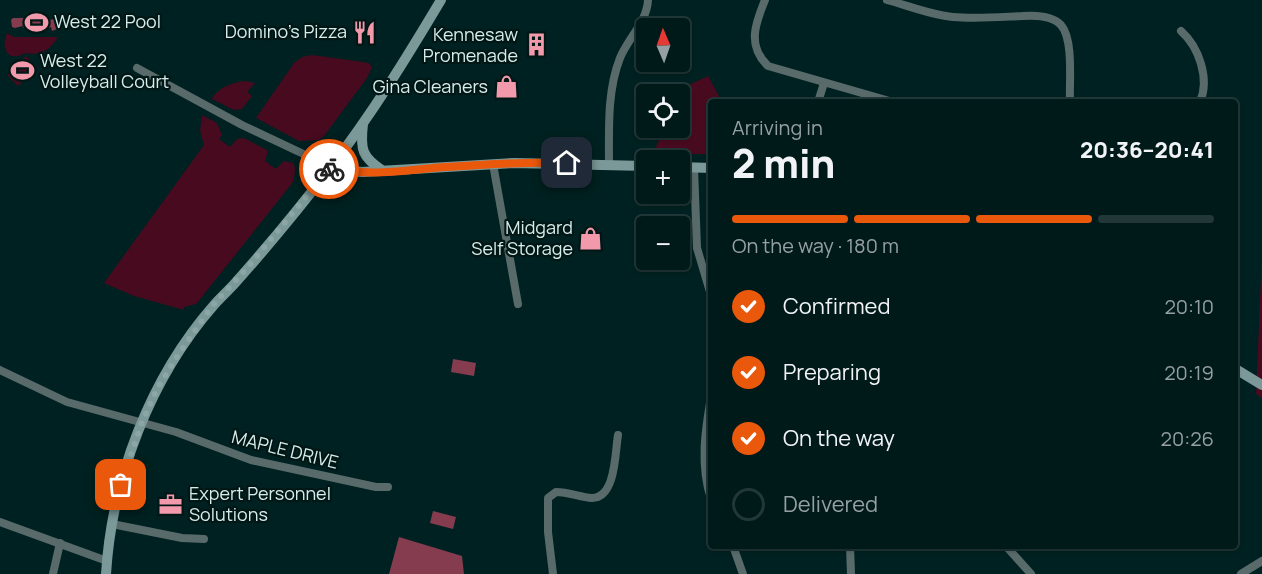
<!DOCTYPE html>
<html lang="en">
<head>
<meta charset="utf-8">
<style>
  :root { --surface:#001919; --page:#0e2626; --text:#f1f3f6; --muted:#95a0a2; --line:#223838; --accent:#ea580c }
  body { margin:0; font-family:Manrope,sans-serif; background:var(--page); color:var(--text); height:100vh; display:flex; flex-direction:column; font-size:22px; white-space:nowrap }
  * { box-sizing:border-box; margin:0 }
  p { font-size:20px; color:var(--muted) }
  .icon { flex:none; width:33px; height:33px; fill:none; stroke:currentColor; stroke-width:2; stroke-linecap:round; stroke-linejoin:round }
  .map { position:relative; flex:1; overflow:hidden }
  .panel { position:absolute; left:708px; top:99px; width:530px; height:450px; display:flex; flex-direction:column; background:var(--surface); border-radius:6px; box-shadow:0 2px 4px #0004,0 0 0 2px var(--line) }
  .panel>* { flex:none }
  .needle { width:39px; rotate:358deg }
  .tools { position:absolute; left:636px; top:18px; display:grid; gap:12px }
  .tools a { display:grid; place-items:center; width:54px; height:54px; border-radius:6px; background:var(--surface); box-shadow:0 2px 4px #0004,0 0 0 2px var(--line); font-size:30px }
  .pin { position:absolute; display:grid; place-items:center; width:51px; height:51px; color:#fff; margin:-26px; border-radius:12px; box-shadow:0 3px 9px #0006 }
  .courier { position:absolute; display:grid; place-items:center; width:60px; height:60px; margin:-30px; border:4px solid #ea580c; border-radius:50%; background:#fff; color:#222; box-shadow:0 2px 8px #0007 }
  .head em { font-style:normal; font-weight:800 }
  .head div { display:flex; flex-direction:column-reverse }
  .head { display:flex; align-items:center; justify-content:space-between; height:102px; padding:0 24px }
  h1 { font-size:39px; font-weight:800; line-height:45px }
  .bar { display:grid; grid-template-columns:repeat(4,1fr); gap:9px 6px; align-content:center; height:72px; padding:0 24px }
  .bar i { height:8px; border-radius:4px; background:var(--line) }
  .bar .active { background:var(--accent) }
  .bar p { grid-column:span 4 }
  ol { padding:0 24px; list-style:none }
  li { display:flex; align-items:center; gap:18px; height:66px }
  li p { margin-inline-start:auto }
  li .icon { padding:6px; border-radius:50%; background:var(--accent); color:#fff; stroke-width:4 }
  li:last-child { color:var(--muted) }
  li i { width:33px; height:33px; border:3px solid var(--line); border-radius:50% }
  .map>svg:first-child { display:block }
  .green { fill:#480a1f }
  .water { fill:#843c4e }
  .lines { fill:none; stroke-linecap:round; stroke-linejoin:round }
  .street { stroke:#586b6a; stroke-width:8 }
  .secondary { stroke:#7b9998; stroke-width:10 }
  .done { stroke:#8ba6a5; stroke-width:6; stroke-dasharray:0 10.8 }
  .route { stroke:#ea580c; stroke-width:8 }
  .labels { text-anchor:middle; stroke-width:4.5; stroke-linejoin:round; paint-order:stroke }
  .poi-label { font-size:18px; fill:#d6edec; stroke:#011716; text-anchor:end }
  .street-label { font-size:18px; fill:#d6edec; stroke:#011716 }
</style>
</head>
<body>
<div class="map">
<svg width="1262" height="574" viewBox="0 0 1262 574">
  <rect width="100%" height="100%" fill="#002121"/>
  <g class="green">
    <path d="M7 33 14 37H58C49 51 41 56 25 53 9 63 0 49 7 33Z"/>
    <path d="M312 55 363 62 369 63 372 67 367 78 324 136 319 140 299 141 256 118 294 63 302 57Z"/>
    <path d="M26 56 37 67 18 86 7 75Z"/>
    <path d="M708 76 722 102H711V154H653L664 128H680V94H678L680 89Z"/>
    <path d="M245 81 255 83 247 92 252 96 242 109 234 110 212 99C218 87 232 83 245 81Z"/>
    <path d="M202 115 217 123 222 135 219 139 230 147 237 139 244 138 265 149 268 151 265 161 276 169 284 161 293 163C297 168 294 176 293 182L201 298 196 304 184 307V310L134 296 104 283 204 145 200 131Z"/>
    <path d="M1262 253V398L1256 394Z"/>
  </g>
  <g class="water">
    <path d="M36 11 38 14 49 17V20L59 18 60 28 52 31 51 27 46 29 45 27 36 29 28 27 23 28V26L15 28 12 27 11 20 13 18H23Z"/>
    <path d="M453 359 476 363 474 376 451 372Z"/>
    <path d="M433 511 456 517 453 529 430 523Z"/>
    <path d="M399 537 462 556 464 574H389Z"/>
  </g>
  <g class="lines">
    <g class="street">
      <path d="M765 0C755 24 747 46 768 66L893 102"/>
      <path d="M887 0C909 6 931 15 953 17 976 19 1000 17 1022 16 1035 15 1052 15 1061 25 1074 40 1069 83 1070 102"/>
      <path d="M1181 31C1199 47 1210 79 1200 102"/>
      <path d="M137 68 242 125 331 167"/>
      <path d="M818 102 824 83"/>
      <path d="M493 164 518 304"/>
      <path d="M609 164C609 129 607 91 620 58 628 38 647 22 648 0"/>
      <path d="M694 168 697 248 711 295"/>
      <path d="M0 370 67 402 176 432 251 460 376 487H388"/>
      <path d="M711 397C705 432 700 465 711 499"/>
      <path d="M0 522 107 561"/>
      <path d="M112 524 182 538 204 539"/>
      <path d="M733 546 743 574"/>
      <path d="M850 546 851 574"/>
      <path d="M1006 546 1031 574"/>
      <path d="M53 574 60 543"/>
      <path d="M553 574 548 532V498L556 492C568 492 580 497 592 498 616 498 615 452 618 435"/>
      <path d="M1241 574 1262 561"/>
    </g>
    <g class="secondary">
      <path d="M363 124C360 150 362 157 383 171"/>
      <path d="M331 167 343 170 362 172 514 163 646 166"/>
      <path d="M680 167 711 168"/>
      <path d="M1234 368 1262 385"/>
      <path d="M106 574C112 478 150 378 214 305 221 297 229 290 236 282 269 245 301 206 331 167 372 114 407 57 441 0"/>
    </g>
  </g>
  <g class="lines">
    <path class="done" d="M121 485 142 422 157 389 178 355 213 305 248 267 329 169"/>
    <path class="route" d="M329 169 331 166C363 179 412 169 446 167 486 164 526 162 567 163"/>
  </g>
  <defs>
    <symbol id="stadium-bare" viewBox="-9 -9 18 18"><path d="M0-5a6.5 5 0 1 0 0 10a6.5 5 0 1 0 0-10ZM-3.5-1.8h7v3.6h-7Z" fill="#f29aac" stroke="#011716" stroke-width="2.5" paint-order="stroke"/></symbol>
    <symbol id="restaurant-bare" viewBox="-9 -9 18 18"><path d="M-5-6h1v4h1v-4h1v4h1v-4h1v5L-1.5 .5V6h-2V.5L-5-1ZM5-6V6H3V1.5H1.5Q1.5-4 5-6Z" fill="#f29aac" stroke="#011716" stroke-width="2.5" paint-order="stroke"/></symbol>
    <symbol id="building-bare" viewBox="-9 -9 18 18"><path d="M-4-6H4V6H1V3H-1V6H-4ZM-2.5-4.3h1.7v1.8h-1.7ZM.8-4.3h1.7v1.8H.8ZM-2.5-1h1.7V.8h-1.7ZM.8-1h1.7V.8H.8Z" fill="#f29aac" stroke="#011716" stroke-width="2.5" paint-order="stroke"/></symbol>
    <symbol id="shop-bare" viewBox="-9 -9 18 18"><path d="M-5-2.5h2.3a2.7 3.5 0 0 1 5.4 0H5L5.5 6h-11ZM-1.5-2.5h3a1.5 2.3 0 0 0-3 0Z" fill="#f29aac" stroke="#011716" stroke-width="2.5" paint-order="stroke"/></symbol>
    <symbol id="office-bare" viewBox="-9 -9 18 18"><path d="M-6-3h4V-5.5h4V-3h4V5H-6ZM-1-4.5V-3h2v-1.5ZM-6 0V1H6V0Z" fill="#f29aac" stroke="#011716" stroke-width="2.5" paint-order="stroke"/></symbol>
  </defs>
  <g fill-rule="evenodd">
    <use href="#stadium-bare" x="20" y="6" width="33" height="33"/>
    <use href="#restaurant-bare" x="348" y="16" width="33" height="33"/>
    <use href="#building-bare" x="520" y="28" width="33" height="33"/>
    <use href="#stadium-bare" x="6" y="54" width="33" height="33"/>
    <use href="#shop-bare" x="490" y="70" width="33" height="33"/>
    <use href="#shop-bare" x="574" y="222" width="33" height="33"/>
    <use href="#office-bare" x="154" y="488" width="33" height="33"/>
  </g>
  <g class="labels">
    <g class="poi-label">
      <text x="54" y="28" text-anchor="start">West 22 Pool</text>
      <text x="347" y="38">Domino's Pizza</text>
      <text x="518" y="41">Kennesaw<tspan x="518" dy="21">Promenade</tspan></text>
      <text x="40" y="67" text-anchor="start">West 22<tspan x="40" dy="21">Volleyball Court</tspan></text>
      <text x="488" y="93">Gina Cleaners</text>
      <text x="573" y="234">Midgard<tspan x="573" dy="21">Self Storage</tspan></text>
      <text x="189" y="500" text-anchor="start">Expert Personnel<tspan x="189" dy="21">Solutions</tspan></text>
    </g>
    <g class="street-label">
      <text transform="translate(285 450) rotate(14)" y="6">MAPLE DRIVE</text>
    </g>
  </g>
</svg>
<div class="tools">
<a><svg class="needle" viewBox="-14 -14 28 28"><path d="M0-13l5 13h-10z" fill="#e53935"/><path d="M0 13l5-13h-10z" fill="#95a0a2"/></svg></a>
<a><svg class="icon" aria-label="locate" viewBox="0 0 24 24"><circle cx="12" cy="12" r="6"/><path d="M12 2v4M12 18v4M2 12h4M18 12h4"/></svg></a>
<a>+</a>
<a>−</a>
</div>
<div class="pin" style="left:121px;top:485px;background:#ea580c"><svg class="icon" aria-label="bag" viewBox="0 0 24 24"><path d="M5 8h14l-1 12H6zM9 8a3 3 0 0 1 6 0"/></svg></div>
<div class="pin" style="left:567px;top:163px;background:#1f2937"><svg class="icon" aria-label="home" viewBox="0 0 24 24"><path d="M3 11l9-7 9 7M6 9v11h12V9"/></svg></div>
<div class="courier" style="left:329px;top:169px"><svg class="icon" aria-label="bike" viewBox="0 0 24 24"><circle cx="6" cy="16" r="4"/><circle cx="18" cy="16" r="4"/><path d="M6 16l4-8h5l3 8M10 8l3 8H6M13 5h3"/></svg></div>
<section class="panel">
<div class="head"><div><h1>2 min</h1><p>Arriving in</p></div><em>20:36–20:41</em></div>
<div class="bar"><i class="active"></i><i class="active"></i><i class="active"></i><i></i><p>On the way · 180 m</p></div>
<ol>
<li><svg class="icon" aria-label="check" viewBox="0 0 24 24"><path d="M5 12l5 5 9-10"/></svg>Confirmed<p>20:10</p></li>
<li><svg class="icon" aria-label="check" viewBox="0 0 24 24"><path d="M5 12l5 5 9-10"/></svg>Preparing<p>20:19</p></li>
<li><svg class="icon" aria-label="check" viewBox="0 0 24 24"><path d="M5 12l5 5 9-10"/></svg>On the way<p>20:26</p></li>
<li><i></i>Delivered</li>
</ol>
</section>
</div>
</body>
</html>
